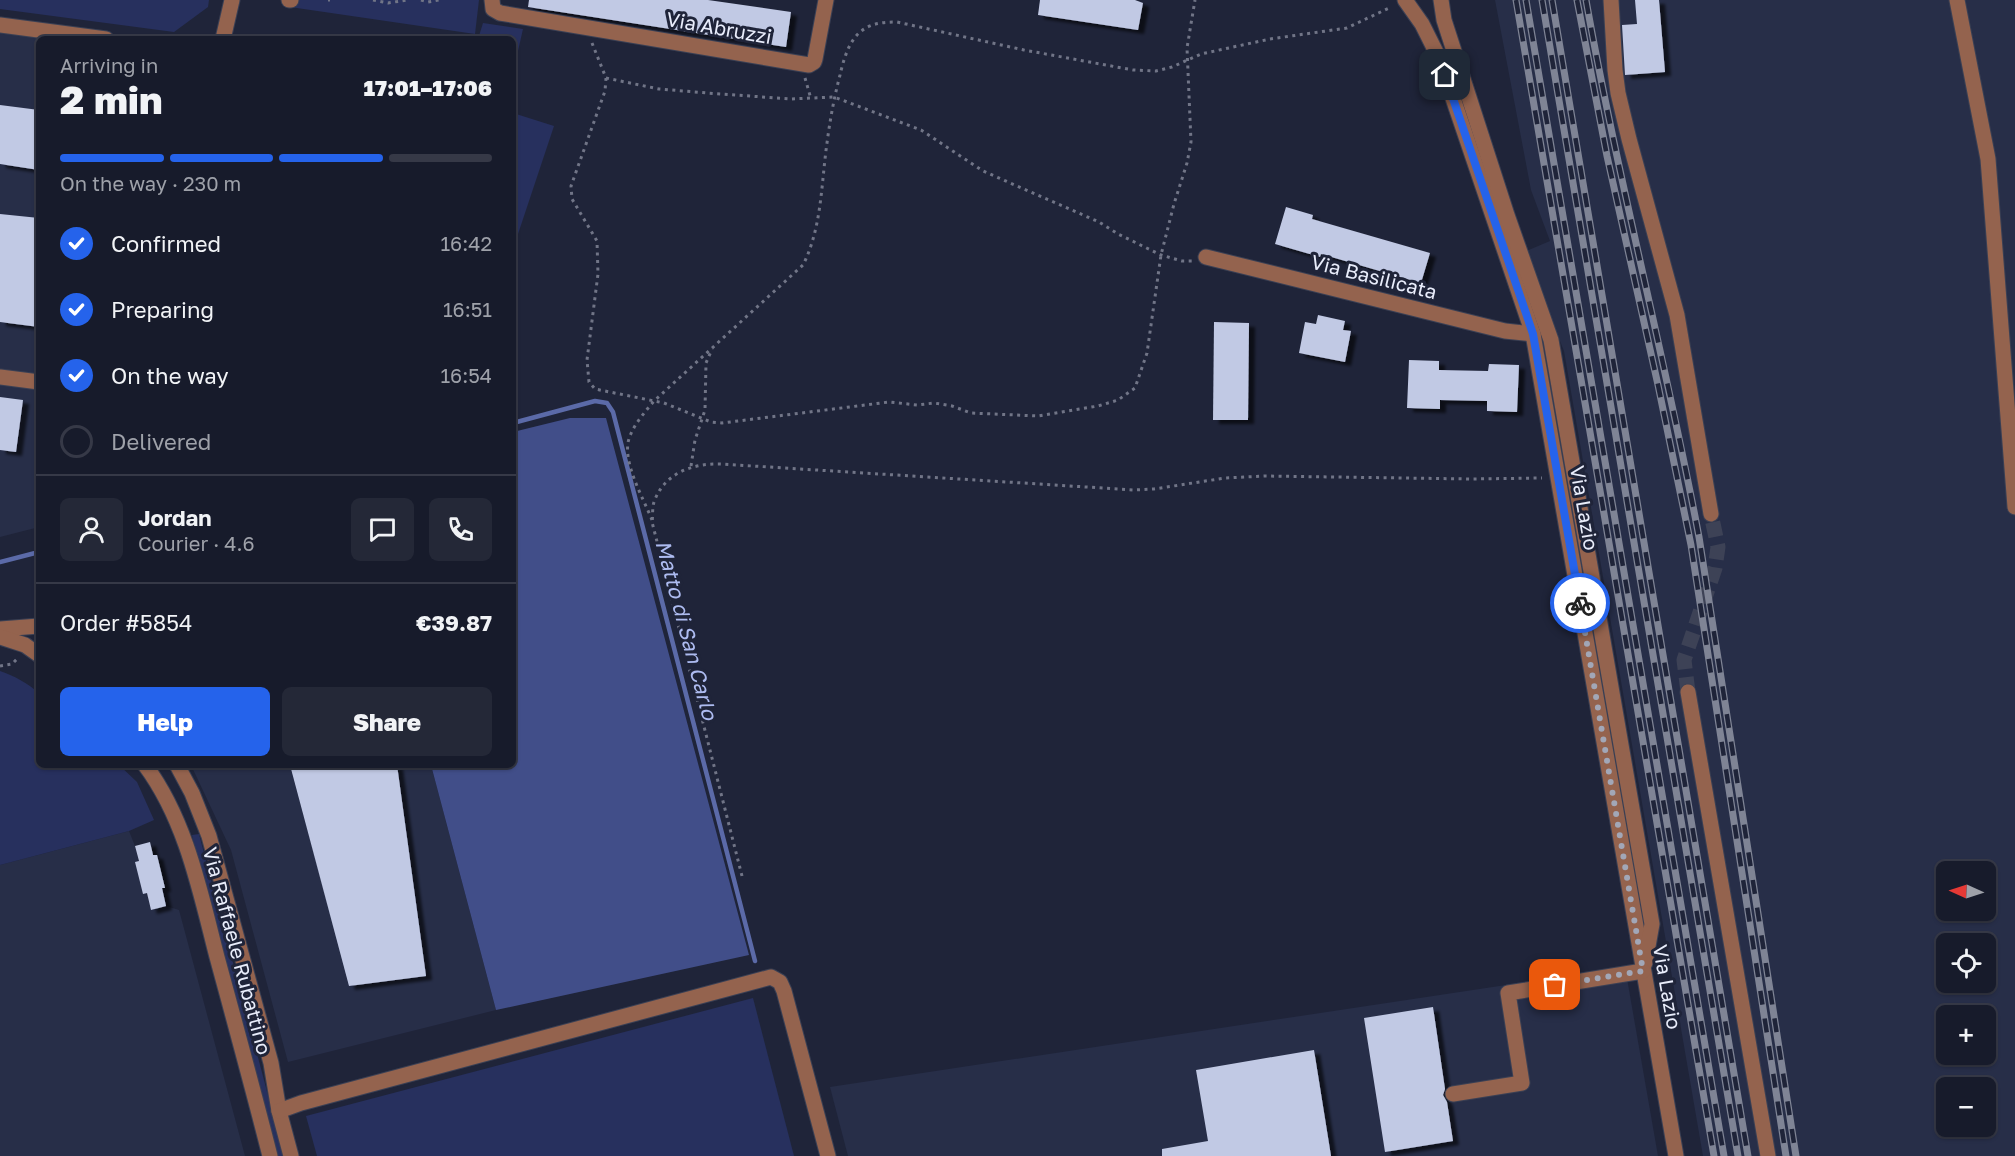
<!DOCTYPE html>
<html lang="en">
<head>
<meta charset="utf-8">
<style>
  :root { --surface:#171b2b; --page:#242837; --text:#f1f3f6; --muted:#9ea1a9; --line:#363947; --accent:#2563eb }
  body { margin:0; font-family:"Golos Text",sans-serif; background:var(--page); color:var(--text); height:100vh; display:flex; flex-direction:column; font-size:22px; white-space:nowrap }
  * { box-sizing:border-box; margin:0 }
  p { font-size:20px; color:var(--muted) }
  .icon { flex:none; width:33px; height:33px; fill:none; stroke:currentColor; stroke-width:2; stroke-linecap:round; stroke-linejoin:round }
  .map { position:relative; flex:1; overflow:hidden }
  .panel { position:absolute; left:36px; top:36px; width:480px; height:732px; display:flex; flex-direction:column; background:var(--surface); border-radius:9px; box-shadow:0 2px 4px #0004,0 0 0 2px var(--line) }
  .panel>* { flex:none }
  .needle { width:39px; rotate:273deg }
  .controls { position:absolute; left:1936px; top:861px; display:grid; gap:12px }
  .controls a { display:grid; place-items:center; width:60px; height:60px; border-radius:9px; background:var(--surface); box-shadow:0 2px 4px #0004,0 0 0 2px var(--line); font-size:30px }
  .pin { position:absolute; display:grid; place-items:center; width:51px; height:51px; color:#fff; margin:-26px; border-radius:12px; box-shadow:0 3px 9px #0006 }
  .courier { position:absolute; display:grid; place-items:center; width:60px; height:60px; margin:-30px; border:4px solid #2563eb; border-radius:50%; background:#fff; color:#222; box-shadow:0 2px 8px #0007 }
  .headline em { font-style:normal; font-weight:800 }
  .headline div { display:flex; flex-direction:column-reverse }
  .headline { display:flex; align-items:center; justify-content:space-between; height:102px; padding:0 24px }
  h1 { font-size:39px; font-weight:800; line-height:45px }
  .bar { display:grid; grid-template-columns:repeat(4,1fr); gap:9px 6px; align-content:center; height:72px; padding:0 24px }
  .bar i { height:8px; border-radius:4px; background:var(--line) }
  .bar .active { background:var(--accent) }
  .bar p { grid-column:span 4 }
  .line { display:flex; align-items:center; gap:15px; padding:0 24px; border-top:2px solid var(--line) }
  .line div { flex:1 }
  .round { display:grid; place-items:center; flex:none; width:63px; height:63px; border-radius:9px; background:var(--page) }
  ol { padding:0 24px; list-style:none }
  li { display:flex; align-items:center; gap:18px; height:66px }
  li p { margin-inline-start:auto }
  li .icon { padding:6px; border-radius:50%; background:var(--accent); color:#fff; stroke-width:4 }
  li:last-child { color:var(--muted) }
  li i { width:33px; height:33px; border:3px solid var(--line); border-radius:50% }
  .primary-button { display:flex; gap:12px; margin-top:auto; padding:12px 24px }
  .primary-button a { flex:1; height:69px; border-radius:9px; background:var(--accent); color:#fff; font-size:24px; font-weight:800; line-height:69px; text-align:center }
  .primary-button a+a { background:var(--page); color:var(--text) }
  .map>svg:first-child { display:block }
  .built { fill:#272e48; fill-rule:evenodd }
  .green { fill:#27305e }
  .forest { fill:#414e89 }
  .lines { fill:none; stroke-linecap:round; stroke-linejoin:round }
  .stream { stroke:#5b6aa8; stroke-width:4.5 }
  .building { fill:#c1c9e4; filter:url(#shadow) }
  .minor-tunnel { stroke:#3d4256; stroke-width:15; stroke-dasharray:15 8; stroke-linecap:butt }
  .minor-casing { stroke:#3b4054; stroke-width:17 }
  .path { stroke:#717587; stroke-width:3; stroke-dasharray:3 4.5; stroke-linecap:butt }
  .minor { stroke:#94634e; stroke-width:15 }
  .rail-casing { stroke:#7f8495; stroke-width:7 }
  .rail { stroke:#1f2439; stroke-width:4.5; stroke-dasharray:14; stroke-linecap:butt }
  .done { stroke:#a2a7b7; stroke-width:6; stroke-dasharray:0 10.8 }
  .route { stroke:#2563eb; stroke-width:8 }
  .labels { text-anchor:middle; stroke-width:6; stroke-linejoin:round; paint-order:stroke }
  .street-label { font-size:20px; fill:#e9edfb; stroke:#1f2439 }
  .water-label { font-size:21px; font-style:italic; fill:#adbbf0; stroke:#1f2439 }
</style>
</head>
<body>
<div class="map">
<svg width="2015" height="1156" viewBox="0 0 2015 1156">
  <defs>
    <filter id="shadow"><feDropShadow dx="6" dy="4" stdDeviation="1.5" flood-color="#0009"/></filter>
  </defs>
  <rect width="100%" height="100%" fill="#1f2439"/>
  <g class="built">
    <path d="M1495 0H2015V1156H1703L1564 351 1524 252 1550 241 1531 190ZM1947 872H1986V910H1947ZM1947 944H1986V982H1947ZM1947 1016H1986V1054H1947ZM1947 1088H1986V1126H1947Z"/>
    <path d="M0 26 98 39H39V527L0 537Z"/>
    <path d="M191 765H431L496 1010 288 1062 231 850Z"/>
    <path d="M129 831 135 846 151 910 166 906 179 910 245 1156H0V865Z"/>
    <path d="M1625 967 1658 1156H848L830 1087Z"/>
  </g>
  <g class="green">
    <path d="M0 0H209L208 7 174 32 0 9Z"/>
    <path d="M292 0H479L475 34 290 7Z"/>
    <path d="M483 23 523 29 518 51 513 50V39H478Z"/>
    <path d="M513 113 554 126 513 249Z"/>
    <path d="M0 671C15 676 27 683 39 693V765H119L137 782 154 820 129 831 0 865Z"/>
    <path d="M199 834 284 1156H276L193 840 192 835Z"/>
    <path d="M753 998 794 1156H317L306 1116Z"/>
  </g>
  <path class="forest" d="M570 418H606L749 955 496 1010 431 765H513V432Z"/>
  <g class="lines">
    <g class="stream">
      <path d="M513 423 595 401 607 403 613 412 755 961"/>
      <path d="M0 562 39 552"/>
    </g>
  </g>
  <g class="building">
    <path d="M529 0H708L791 12 786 47 528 7Z"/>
    <path d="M1040 0H1135L1143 3 1138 30 1038 15Z"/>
    <path d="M1635 0H1659L1665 72 1625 75 1622 25 1637 24Z"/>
    <path d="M0 105 39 110V170L0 164Z"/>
    <path d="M1286 207 1313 215 1312 219 1430 253 1421 283 1321 254 1320 257 1275 244Z"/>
    <path d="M0 214 39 218V327L0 322Z"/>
    <path d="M1318 315 1345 321 1343 330 1351 331 1345 362 1299 353 1305 322 1316 324Z"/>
    <path d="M1214 322 1249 323 1248 420H1213Z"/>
    <path d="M1409 360 1439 361V370L1488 371 1489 364 1519 365 1517 412 1487 411V401L1440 400V409L1407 408Z"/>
    <path d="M0 397 23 400 16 452 0 450Z"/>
    <path d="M290 765H397L426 976 349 986Z"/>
    <path d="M150 842 153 855H157L165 888H162L166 906 151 910 147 893 143 894 135 862 139 861 135 846Z"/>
    <path d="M1433 1007 1445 1089 1443 1095 1447 1102 1453 1141 1385 1152 1364 1018Z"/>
    <path d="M1314 1050 1331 1156H1162V1149L1208 1141 1196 1070Z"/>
  </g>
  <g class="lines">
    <path class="minor-tunnel" d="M1688 692 1684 660 1715 568 1718 547 1711 514"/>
    <defs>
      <g id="minor">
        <path d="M289 0H291"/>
        <path d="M492 0 493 9 500 13 809 65 814 62 815 59 826 0"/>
        <path d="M1405 0 1422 24 1440 60 1533 334 1676 1156"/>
        <path d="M1441 0 1444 20 1507 215 1551 340 1652 924 1645 963"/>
        <path d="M1611 0 1615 70 1618 93 1629 139 1677 315 1711 514"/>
        <path d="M1957 0 1988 159 2015 507"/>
        <path d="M0 25 106 39"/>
        <path d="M223 39 232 0"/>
        <path d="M1206 257 1505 331 1533 334"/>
        <path d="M0 377 39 382"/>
        <path d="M0 629 39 626"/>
        <path d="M0 637 25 645 39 655"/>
        <path d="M1688 692 1768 1156"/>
        <path d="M145 765C186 820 200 891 217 957 235 1023 253 1089 270 1156"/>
        <path d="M177 765 192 793 209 836 271 1063 279 1111 291 1156"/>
        <path d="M1453 1094 1522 1083 1508 993 1643 971"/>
        <path d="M279 1111 301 1103 771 977 780 982 784 991 828 1156"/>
      </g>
    </defs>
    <use href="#minor" class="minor-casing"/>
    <g class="path">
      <path d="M328 0H330"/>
      <path d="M373 0 388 3 407 0"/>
      <path d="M421 0 428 2 439 0"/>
      <path d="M592 43 606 78 605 91 571 186 572 199 597 241 598 274 587 360 589 382 595 389 664 403 711 422 722 423 889 402 917 405 934 403 952 406 971 413 1038 416 1098 406 1118 400 1135 388 1147 353 1161 255 1174 204 1187 163 1191 142 1187 48 1195 0"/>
      <path d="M606 78 659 89 707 93 791 99 834 97 921 130 983 171 1099 222 1118 234 1161 255 1182 261H1193"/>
      <path d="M805 78 811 99"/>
      <path d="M691 466 695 440 705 410 706 363 712 349"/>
      <path d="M652 520C643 497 620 459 630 436 635 423 645 412 654 401L803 265C822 227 821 185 827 143 830 120 834 98 840 75 843 62 848 43 859 33 870 23 883 22 897 22L1024 50 1133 70 1156 71 1172 67 1201 54 1270 39 1347 28 1391 7"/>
      <path d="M0 666 12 664 19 657"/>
      <path d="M742 876 652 522C653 516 652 508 654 502 664 473 693 463 721 464L1134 490 1154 489 1225 478 1265 476 1472 479 1542 478"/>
    </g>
    <use href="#minor" class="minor"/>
    <defs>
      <g id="rail">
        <path d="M1516 0 1714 1156"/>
        <path d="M1526 0 1724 1156"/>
        <path d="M1542 0 1738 1156"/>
        <path d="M1552 0 1748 1156"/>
        <path d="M1577 0 1607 156 1658 385 1691 545 1786 1156"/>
        <path d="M1586 0C1618 180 1665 357 1699 537L1796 1156"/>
      </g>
    </defs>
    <use href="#rail" class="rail-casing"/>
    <use href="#rail" class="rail"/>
  </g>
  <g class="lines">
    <path class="done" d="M1555 985 1643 971 1580 603"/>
    <path class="route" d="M1445 75 1533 334 1580 603"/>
  </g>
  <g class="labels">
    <g class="street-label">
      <text transform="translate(719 28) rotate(10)" y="7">Via Abruzzi</text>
      <text transform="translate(1374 277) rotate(14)" y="7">Via Basilicata</text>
      <text transform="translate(1584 508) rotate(80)" y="7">Via Lazio</text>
      <text transform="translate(237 951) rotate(75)" y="7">Via Raffaele Rubattino</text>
      <text transform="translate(1667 987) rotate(80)" y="7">Via Lazio</text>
    </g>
    <g class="water-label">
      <text transform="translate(686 630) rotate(75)" y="7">Matto di San Carlo</text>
    </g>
  </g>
</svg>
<div class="controls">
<a><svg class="needle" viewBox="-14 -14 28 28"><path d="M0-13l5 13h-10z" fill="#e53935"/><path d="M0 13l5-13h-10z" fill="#9ea1a9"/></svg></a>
<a><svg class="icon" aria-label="locate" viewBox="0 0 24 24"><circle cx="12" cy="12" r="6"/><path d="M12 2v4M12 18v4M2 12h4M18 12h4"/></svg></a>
<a>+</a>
<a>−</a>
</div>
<div class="pin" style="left:1555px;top:985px;background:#ea580c"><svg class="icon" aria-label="bag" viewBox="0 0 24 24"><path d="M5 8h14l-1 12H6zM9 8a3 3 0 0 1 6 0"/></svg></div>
<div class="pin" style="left:1445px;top:75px;background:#1f2937"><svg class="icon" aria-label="home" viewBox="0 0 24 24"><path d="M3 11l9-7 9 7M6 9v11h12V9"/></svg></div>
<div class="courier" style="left:1580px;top:603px"><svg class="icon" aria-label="bike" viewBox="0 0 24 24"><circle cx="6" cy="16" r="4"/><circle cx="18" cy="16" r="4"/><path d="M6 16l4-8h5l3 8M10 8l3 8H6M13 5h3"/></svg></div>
<section class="panel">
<div class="headline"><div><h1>2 min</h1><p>Arriving in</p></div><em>17:01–17:06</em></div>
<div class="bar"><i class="active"></i><i class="active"></i><i class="active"></i><i></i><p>On the way · 230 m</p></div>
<ol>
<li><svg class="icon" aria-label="check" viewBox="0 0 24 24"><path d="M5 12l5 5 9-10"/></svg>Confirmed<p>16:42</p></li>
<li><svg class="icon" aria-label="check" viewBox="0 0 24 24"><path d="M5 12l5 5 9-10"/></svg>Preparing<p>16:51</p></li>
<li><svg class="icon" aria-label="check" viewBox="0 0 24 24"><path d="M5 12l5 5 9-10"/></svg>On the way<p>16:54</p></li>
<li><i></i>Delivered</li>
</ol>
<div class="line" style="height:108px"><a class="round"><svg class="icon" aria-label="person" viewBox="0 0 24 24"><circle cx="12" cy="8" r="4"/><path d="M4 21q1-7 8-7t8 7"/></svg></a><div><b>Jordan</b><p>Courier · 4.6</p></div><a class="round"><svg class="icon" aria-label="chat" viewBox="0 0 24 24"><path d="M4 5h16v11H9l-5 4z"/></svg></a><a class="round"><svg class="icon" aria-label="phone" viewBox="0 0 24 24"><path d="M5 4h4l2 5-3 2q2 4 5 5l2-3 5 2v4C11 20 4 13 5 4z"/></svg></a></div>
<div class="line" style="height:78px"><div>Order #5854</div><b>€39.87</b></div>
<div class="primary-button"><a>Help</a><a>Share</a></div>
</section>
</div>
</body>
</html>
